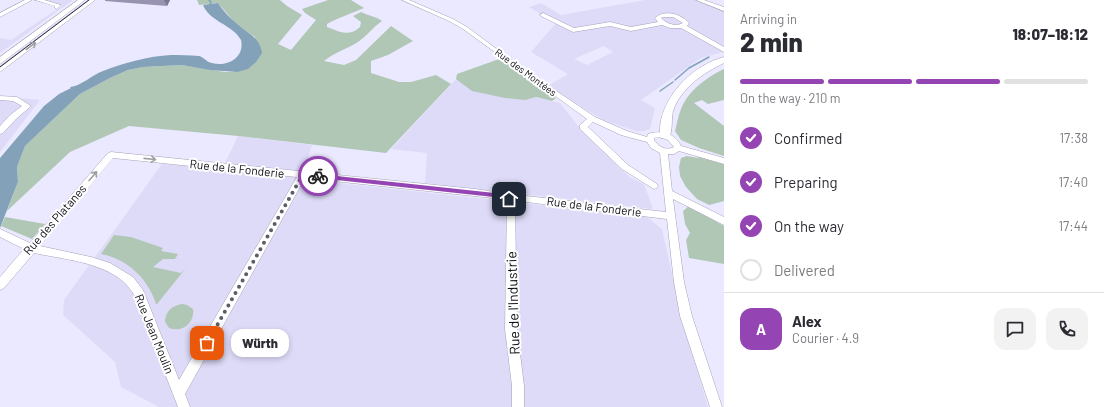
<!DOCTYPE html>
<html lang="en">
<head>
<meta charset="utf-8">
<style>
  :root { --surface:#fff; --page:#f2f2f3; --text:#2b2b33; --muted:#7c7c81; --line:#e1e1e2; --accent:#9444b3 }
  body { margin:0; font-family:Barlow,sans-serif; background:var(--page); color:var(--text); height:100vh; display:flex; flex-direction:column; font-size:15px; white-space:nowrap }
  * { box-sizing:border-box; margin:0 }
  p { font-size:13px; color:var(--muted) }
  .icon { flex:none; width:22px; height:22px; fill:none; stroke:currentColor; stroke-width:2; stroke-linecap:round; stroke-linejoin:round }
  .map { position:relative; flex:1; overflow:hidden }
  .side { display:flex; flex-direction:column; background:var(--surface); width:380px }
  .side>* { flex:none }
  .pin { position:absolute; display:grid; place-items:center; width:34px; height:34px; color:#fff; margin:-17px; border-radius:8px; box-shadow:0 2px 6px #0006 }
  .courier { position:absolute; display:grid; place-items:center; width:40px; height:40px; margin:-20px; border:3px solid #9444b3; border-radius:50%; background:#fff; color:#222; box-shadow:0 1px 5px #0007 }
  .bubble { position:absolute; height:28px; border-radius:12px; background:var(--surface); box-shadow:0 2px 6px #0003; font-size:13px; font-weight:800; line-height:28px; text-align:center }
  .overview em { font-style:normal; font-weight:800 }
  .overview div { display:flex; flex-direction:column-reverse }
  .overview { display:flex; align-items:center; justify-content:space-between; height:68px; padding:0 16px }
  h1 { font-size:26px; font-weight:800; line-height:30px }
  .bar { display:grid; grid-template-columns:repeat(4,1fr); gap:6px 4px; align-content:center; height:48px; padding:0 16px }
  .bar i { height:5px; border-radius:3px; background:var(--line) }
  .bar .on { background:var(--accent) }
  .bar p { grid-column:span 4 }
  .line { display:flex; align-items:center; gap:10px; padding:0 16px; border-top:1px solid var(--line) }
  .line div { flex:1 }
  .round { display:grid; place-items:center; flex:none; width:42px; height:42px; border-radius:12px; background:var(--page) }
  ol { padding:0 16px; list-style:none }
  li { display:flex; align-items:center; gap:12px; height:44px }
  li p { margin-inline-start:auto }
  li .icon { padding:4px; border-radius:50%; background:var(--accent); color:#fff; stroke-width:4 }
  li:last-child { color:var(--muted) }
  li i { width:22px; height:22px; border:2px solid var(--line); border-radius:50% }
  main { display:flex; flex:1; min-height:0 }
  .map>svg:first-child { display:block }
  .built { fill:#dedbf8; fill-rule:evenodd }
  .green { fill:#b0c7b5 }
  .water { fill:#83a2b9 }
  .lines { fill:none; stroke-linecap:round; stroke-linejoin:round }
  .stream { stroke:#83a2b9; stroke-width:1.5 }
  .minor-casing { stroke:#a5a2b7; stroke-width:1 }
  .major-casing { stroke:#a5a2b7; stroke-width:1 }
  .minor { fill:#fff; fill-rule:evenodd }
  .major { fill:#fff; fill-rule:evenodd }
  .tram { stroke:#2f2d37; stroke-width:1 }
  .wall { fill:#9793b0 }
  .shaded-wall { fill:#7b7890 }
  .oneway { stroke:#a09fa3 }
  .route { fill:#9444b3 }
  .done { stroke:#5e5c69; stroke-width:4; stroke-dasharray:0 7.2 }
  .labels { text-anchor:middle; stroke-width:4; stroke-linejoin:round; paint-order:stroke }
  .far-street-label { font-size:10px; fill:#121018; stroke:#fff }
  .street-label { font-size:12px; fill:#121018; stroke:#fff }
  .near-street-label { font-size:14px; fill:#121018; stroke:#fff }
</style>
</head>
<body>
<main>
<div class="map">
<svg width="724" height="407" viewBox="0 0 724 407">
  <rect width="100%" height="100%" fill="#ebe9ff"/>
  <g class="built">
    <path d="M40 0H73L0 53V38L11 40 62 6Z"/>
    <path d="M645 0H697L724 11V52L701 58 641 100 655 108 650 129 644 131H636L603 120 548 86 568 74 531 52 556 23 529 7 541 3 561 15ZM604 46 613 52 587 65 574 59Z"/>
    <path d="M456 79 560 103 582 131 621 169 631 178 644 184 653 209 425 183 427 153 391 149Z"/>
    <path d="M0 96 40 100 0 152Z"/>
    <path d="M238 136 312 145 301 179 530 204 646 216 662 229 683 323 708 407H159L121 387 115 362 63 315 64 300 162 164 222 169Z"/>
  </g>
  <g class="green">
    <path d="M197 0H280L287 6 302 15 278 44 291 50 316 20 305 13 302 9 328 0H351L364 8C351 14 339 17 327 24V27C340 32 349 37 360 27L361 22 353 16 361 12C369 16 375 16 382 21 373 27 367 36 358 42 347 49 335 52 324 61L344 65 356 60 391 26 413 41 388 55 371 61V73L399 82H411L436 75 451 84 386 153 238 136 129 126 70 152 7 211 18 182 17 167 25 146 80 94 110 78 128 70 143 67 182 65 225 72H236L255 37 236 24 218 3 199 5Z"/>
    <path d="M502 58 556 98 552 101 536 97 525 100 505 98 472 91 456 79 457 74Z"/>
    <path d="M724 69V100L708 104 702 100 694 103 724 126V156L699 148 681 140 675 131C677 124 678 116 681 109 688 91 707 77 724 69Z"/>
    <path d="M687 156 698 158V157L724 164V201L709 205 697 199 686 187 680 176 679 167 681 158Z"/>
    <path d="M689 206 724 226V264L689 258 686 240 690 233 685 224 683 211Z"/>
    <path d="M5 217 45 224 32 239 1 226Z"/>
    <path d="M114 235 131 237 163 248 161 251 178 254 175 259H163L153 267 181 273 186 268 157 304H156C148 278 127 259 101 254Z"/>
    <path d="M183 304 187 305 193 309C195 323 182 333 169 328L165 322C165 311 173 305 183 304Z"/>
  </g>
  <path class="water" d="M218 3C223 11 230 18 237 24 248 33 260 38 262 53L256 62 248 69 237 72 210 70 182 65 143 67 128 70 110 78 80 94 25 146 17 167 18 182 0 228V158L44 106 59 94 71 88 70 87C81 86 92 75 103 71 124 63 148 56 171 55 180 55 190 55 199 56 204 57 206 62 212 63 227 67 245 58 241 40 232 24 210 22 203 5Z"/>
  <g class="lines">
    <g class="stream">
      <path d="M209 0 211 2 210 5"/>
      <path d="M675 80 689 68 709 57"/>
      <path d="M660 91 673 82"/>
    </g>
    <defs>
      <g id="minor">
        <path d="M25 0H32L0 17V13Z"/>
        <path d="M35 0H44L61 5 57 9 55 8V6Z"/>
        <path d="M89 0H95L0 72V67Z"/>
        <path d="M402 0H409L453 19 467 27 525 70 595 117 627 131 647 137 648 134C661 130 675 133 681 146L724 158V164L679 151 674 154H668L672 191 724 217V225L673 199 684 282 692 316 722 407H710L680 316 674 282 667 219 526 202H515L517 329 524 386V407H512V386L505 329 507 202 502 199 305 178 185 394 190 407H178L135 296C132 292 129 287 125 283 103 262 62 259 34 253L4 288 0 290V277L24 249 0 237V229L30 243 108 153 111 152 475 189C492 191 509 196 526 196L666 212 660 153 651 148 647 142 621 135 593 122 588 127 628 165 657 184 658 186 657 188 654 189 622 169 580 129V125L587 119 463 29 449 21ZM659 137 668 140 674 147C666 151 659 147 654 140V138ZM113 158 297 177 179 380 143 290 133 277 110 263 91 257 40 246Z"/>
        <path d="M696 0H704L724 7V11Z"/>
        <path d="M543 13 574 28 610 22 631 27 658 22 655 18C665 9 681 14 689 23L687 26 724 47V52L681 28H670L662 25 631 31 610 26 573 32 541 16 540 15ZM663 17H673L683 23C675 27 667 24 661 18Z"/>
        <path d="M0 96 17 97 31 106 16 119 3 133 0 134V126L10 115 22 106 13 101 0 100Z"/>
      </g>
      <g id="major">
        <path d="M78 0H85L0 64V57Z"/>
        <path d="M724 57V63C703 73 681 88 673 111 671 120 673 131 669 138H661C659 134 660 126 661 120 668 91 694 65 724 57Z"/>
      </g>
    </defs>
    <use href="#minor" class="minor-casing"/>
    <use href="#major" class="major-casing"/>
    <use href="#minor" class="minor"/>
    <use href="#major" class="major"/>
    <path class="tram" d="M0 67 89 0"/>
  </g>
  <path class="wall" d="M105 0H170L167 6 105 1Z"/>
  <path class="shaded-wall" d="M164 0H170L167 6Z"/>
  <defs><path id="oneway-shaft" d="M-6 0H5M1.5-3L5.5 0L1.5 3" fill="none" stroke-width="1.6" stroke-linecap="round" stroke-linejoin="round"/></defs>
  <g class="oneway">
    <use href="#oneway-shaft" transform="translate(31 46) rotate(-37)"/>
    <use href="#oneway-shaft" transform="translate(150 159) rotate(6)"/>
    <use href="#oneway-shaft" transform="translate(93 176) rotate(-49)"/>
  </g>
  <path class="route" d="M318 174 504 194 512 199 509 201 503 198 475 195 318 178 315 176Z"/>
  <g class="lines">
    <path class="done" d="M207 343 302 176H318"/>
  </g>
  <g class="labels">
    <g class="far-street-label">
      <text transform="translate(526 72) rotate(36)" y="4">Rue des Montées</text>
    </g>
    <g class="street-label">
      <text transform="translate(237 169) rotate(6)" y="4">Rue de la Fonderie</text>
      <text transform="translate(594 207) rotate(7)" y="4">Rue de la Fonderie</text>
      <text transform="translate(55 220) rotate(-49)" y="4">Rue des Platanes</text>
      <text transform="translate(154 334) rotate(68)" y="4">Rue Jean Moulin</text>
    </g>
    <g class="near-street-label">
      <text transform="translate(513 303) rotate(-92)" y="5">Rue de l'Industrie</text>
    </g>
  </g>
</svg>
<div class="pin" style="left:207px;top:343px;background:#ea580c"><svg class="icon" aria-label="bag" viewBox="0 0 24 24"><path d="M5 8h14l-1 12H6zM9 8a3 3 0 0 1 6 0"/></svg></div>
<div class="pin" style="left:509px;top:199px;background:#1f2937"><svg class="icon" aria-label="home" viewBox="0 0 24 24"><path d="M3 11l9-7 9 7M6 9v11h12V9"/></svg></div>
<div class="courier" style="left:318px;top:176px"><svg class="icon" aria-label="bike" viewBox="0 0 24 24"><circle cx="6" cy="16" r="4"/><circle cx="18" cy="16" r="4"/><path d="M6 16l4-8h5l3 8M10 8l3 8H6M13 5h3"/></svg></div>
<div class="bubble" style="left:231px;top:329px;width:58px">Würth</div>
</div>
<section class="side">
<div class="overview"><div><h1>2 min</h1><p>Arriving in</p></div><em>18:07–18:12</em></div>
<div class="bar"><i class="on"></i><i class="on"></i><i class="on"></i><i></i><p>On the way · 210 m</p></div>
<ol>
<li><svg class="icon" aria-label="check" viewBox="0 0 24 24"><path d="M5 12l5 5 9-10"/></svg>Confirmed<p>17:38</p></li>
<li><svg class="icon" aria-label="check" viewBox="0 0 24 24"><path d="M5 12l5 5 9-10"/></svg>Preparing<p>17:40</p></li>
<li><svg class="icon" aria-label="check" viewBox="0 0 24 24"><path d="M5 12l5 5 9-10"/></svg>On the way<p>17:44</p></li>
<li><i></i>Delivered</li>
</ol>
<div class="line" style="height:72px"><b class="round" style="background:var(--accent);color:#fff">A</b><div><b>Alex</b><p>Courier · 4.9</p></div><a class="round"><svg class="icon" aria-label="chat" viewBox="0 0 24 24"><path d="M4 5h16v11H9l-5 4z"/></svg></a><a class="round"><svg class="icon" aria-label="phone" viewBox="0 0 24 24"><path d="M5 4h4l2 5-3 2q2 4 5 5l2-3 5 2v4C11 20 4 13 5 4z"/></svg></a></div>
</section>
</main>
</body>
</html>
